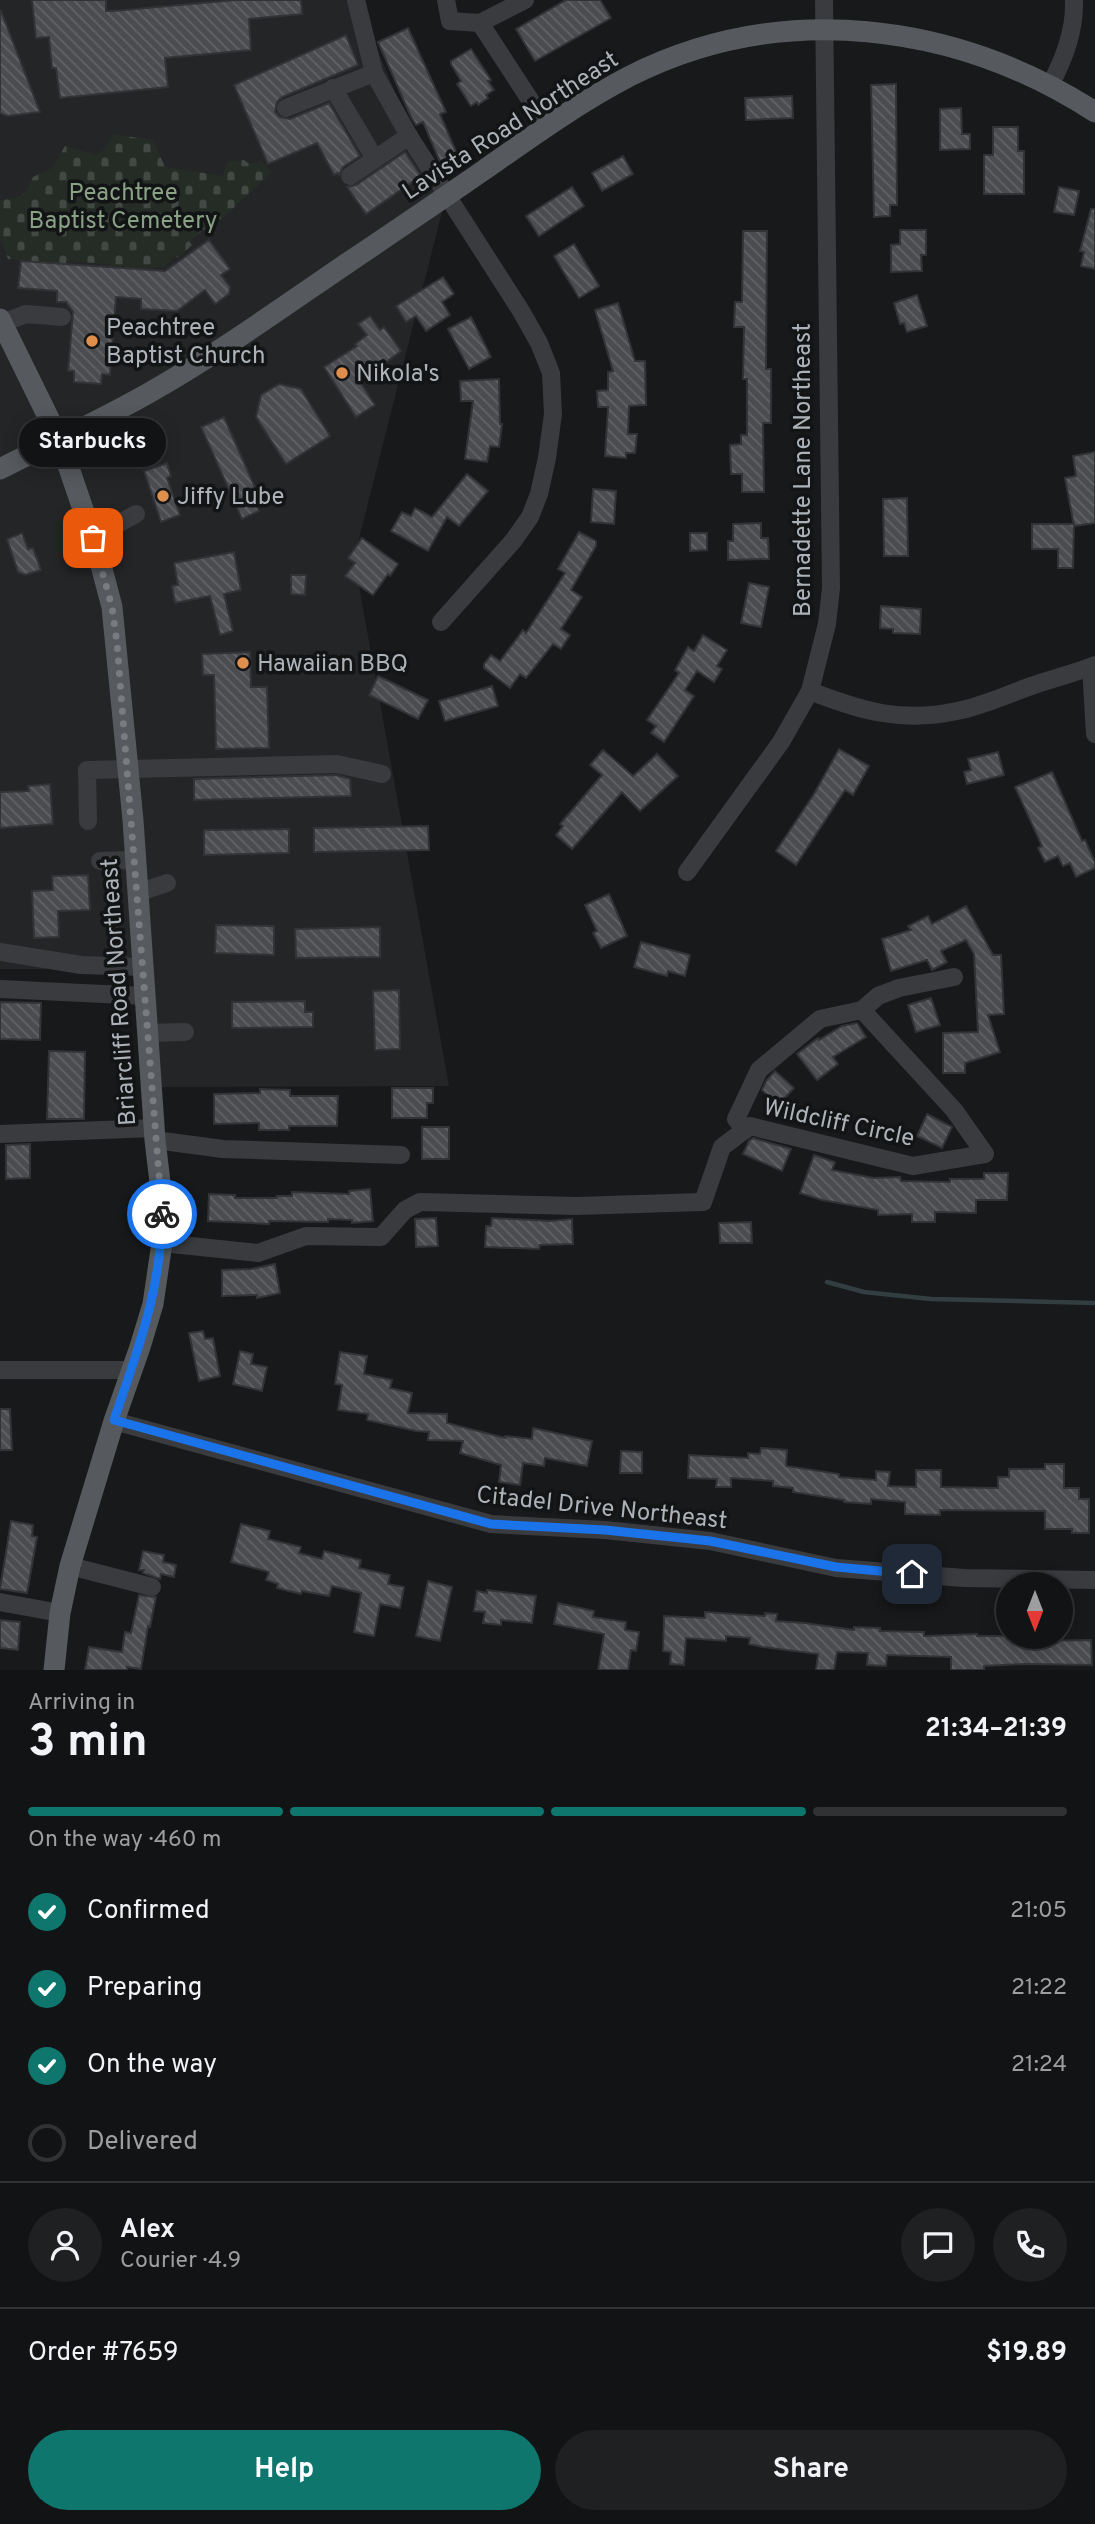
<!DOCTYPE html>
<html lang="en">
<head>
<meta charset="utf-8">
<style>
  :root { --surface:#121314; --page:#1f2022; --text:#f1f3f6; --muted:#9c9ea0; --line:#313234; --accent:#0f766e }
  body { margin:0; font-family:Overpass,sans-serif; background:var(--page); color:var(--text); height:100vh; display:flex; flex-direction:column; font-size:26px; white-space:nowrap }
  * { box-sizing:border-box; margin:0 }
  p { font-size:23px; color:var(--muted) }
  .icon { flex:none; width:38px; height:38px; fill:none; stroke:currentColor; stroke-width:2; stroke-linecap:round; stroke-linejoin:round }
  .map { position:relative; height:1670px; overflow:hidden }
  .side { display:flex; flex-direction:column; background:var(--surface); flex:1 }
  .side>* { flex:none }
  .needle { width:46px; rotate:180deg }
  .buttons { position:absolute; left:996px; top:1572px; display:grid; gap:14px }
  .buttons a { display:grid; place-items:center; width:77px; height:77px; border-radius:50%; background:var(--surface); box-shadow:0 4px 18px #0003,0 0 0 2px var(--line); font-size:35px }
  .pin { position:absolute; display:grid; place-items:center; width:60px; height:60px; color:#fff; margin:-30px; border-radius:14px; box-shadow:0 4px 10px #0006 }
  .courier { position:absolute; display:grid; place-items:center; width:70px; height:70px; margin:-35px; border:5px solid #1a73e8; border-radius:50%; background:#fff; color:#222; box-shadow:0 2px 9px #0007 }
  .bubble { position:absolute; height:49px; border-radius:24px; background:var(--surface); box-shadow:0 4px 18px #0003,0 0 0 2px var(--line); font-size:23px; font-weight:700; line-height:49px; text-align:center }
  .overview em { font-style:normal; font-weight:700 }
  .overview div { display:flex; flex-direction:column-reverse }
  .overview { display:flex; align-items:center; justify-content:space-between; height:119px; padding:0 28px }
  h1 { font-size:46px; font-weight:700; line-height:52px }
  .bar { display:grid; grid-template-columns:repeat(4,1fr); gap:10px 7px; align-content:center; height:84px; padding:0 28px }
  .bar i { height:9px; border-radius:5px; background:var(--line) }
  .bar .selected { background:var(--accent) }
  .bar p { grid-column:span 4 }
  .line { display:flex; align-items:center; gap:18px; padding:0 28px; border-top:2px solid var(--line) }
  .line div { flex:1 }
  .round { display:grid; place-items:center; flex:none; width:74px; height:74px; border-radius:37px; background:var(--page) }
  ol { padding:0 28px; list-style:none }
  li { display:flex; align-items:center; gap:21px; height:77px }
  li p { margin-inline-start:auto }
  li .icon { padding:7px; border-radius:50%; background:var(--accent); color:#fff; stroke-width:4 }
  li:last-child { color:var(--muted) }
  li i { width:38px; height:38px; border:4px solid var(--line); border-radius:50% }
  .primary-button { display:flex; gap:14px; margin-top:auto; padding:14px 28px }
  .primary-button a { flex:1; height:80px; border-radius:42px; background:var(--accent); color:#fff; font-size:28px; font-weight:700; line-height:80px; text-align:center }
  .primary-button a+a { background:var(--page); color:var(--text) }
  .map>svg:first-child { display:block }
  .built { fill:#242527 }
  .cemetery { fill:url(#cemetery-stones) }
  .lines { fill:none; stroke-linecap:round; stroke-linejoin:round }
  .stream { stroke:#333e42; stroke-width:4.5 }
  .building { fill:url(#building-back-hatch); stroke:#323336; stroke-width:2 }
  .minor { stroke:#3a3b3f; stroke-width:18 }
  .major { stroke:#56595d; stroke-width:21 }
  .done { stroke:#787c81; stroke-width:7; stroke-dasharray:0 12.6 }
  .route { stroke:#1a73e8; stroke-width:9 }
  .poi-dot { fill:#df8f4b; stroke:#131415; stroke-width:2.5 }
  .labels { text-anchor:middle; stroke-width:7; stroke-linejoin:round; paint-order:stroke }
  .street-label { font-size:24px; fill:#acb2b8; stroke:#131415 }
  .park-label { font-size:24px; fill:#89a185; stroke:#131415 }
  .poi-label { font-size:24px; fill:#acb2b8; stroke:#131415; text-anchor:start }
</style>
</head>
<body>
<div class="map">
<svg width="1095" height="1670" viewBox="0 0 1095 1670">
  <defs>
    <pattern id="cemetery-stones" width="16" height="16" patternUnits="userSpaceOnUse" patternTransform="scale(1.75)"><rect width="16" height="16" fill="#252c25"/><path d="M2 7V4a2 2 0 0 1 4 0v3zM10 15v-3a2 2 0 0 1 4 0v3z" fill="#424843"/></pattern>
    <pattern id="building-back-hatch" width="6" height="6" patternUnits="userSpaceOnUse" patternTransform="scale(1.75)"><rect width="6" height="6" fill="#4a4c4f"/><path d="M-1 5l2 2M0 0l6 6M5-1l2 2" fill="none" stroke="#616366"/></pattern>
  </defs>
  <rect width="100%" height="100%" fill="#18191a"/>
  <path class="built" d="M0 0H357L443 208 354 558 449 1086 152 1087 141 969H0Z"/>
  <path class="cemetery" d="M112 134 153 140 165 167 223 176 227 162 244 160 248 163H257L260 160 272 172 221 220 217 217 190 242 192 245 178 258 174 254 166 266 142 270 125 268 123 265 121 267H111L107 264 66 261V264L8 259 0 240V200L18 197 25 193 33 177 52 168 65 146 97 155 107 147Z"/>
  <g class="lines">
    <path class="stream" d="M827 1282 864 1292 931 1299 1095 1303"/>
  </g>
  <g class="building">
    <path d="M32 0H106V11H113L236 0H301L302 14 249 19 251 50 165 58 168 87 60 98 56 68H52L49 37 36 38Z"/>
    <path d="M566 0H600L611 18 535 61 516 29Z"/>
    <path d="M0 11H1L40 112 7 116 0 113Z"/>
    <path d="M408 28 446 112 440 114 457 154 440 162 423 122 416 125 411 117 378 42Z"/>
    <path d="M346 35 358 65 282 97 277 102 275 112 280 117 290 119 329 103 360 156 343 167 339 175 338 173 334 175 317 143 268 164 234 85Z"/>
    <path d="M471 49 491 80 488 81 494 90 486 95 488 98 478 105 477 102 471 106 457 84 461 81 451 64V61Z"/>
    <path d="M896 84 897 205H890V216L874 217 871 85Z"/>
    <path d="M792 96 793 118 746 120 745 98Z"/>
    <path d="M961 108 962 134H970V149L940 150V109Z"/>
    <path d="M993 127H1018V151H1024V194H984V155H993Z"/>
    <path d="M405 152 421 176 366 214 347 187 356 185Z"/>
    <path d="M623 156 633 174 602 191 592 173Z"/>
    <path d="M572 187 584 206 539 236 526 216Z"/>
    <path d="M1059 187 1079 191 1074 215 1054 212Z"/>
    <path d="M1091 209H1095V269L1081 266 1084 252 1080 251Z"/>
    <path d="M900 230H926V255H921L922 271 891 272V245L900 244Z"/>
    <path d="M743 231H767L766 369H771V423H763L764 492H742V474H731L730 445 741 444V435H747V379H743L744 327H734L735 302H742Z"/>
    <path d="M209 240 230 269 221 275 230 287 229 294 215 304 205 290 177 311 141 309V299L116 297 110 375 102 374 101 384 74 382V371H68L73 312 66 302H57V291L18 288 21 261 165 271Z"/>
    <path d="M574 244 599 286 579 298 554 256Z"/>
    <path d="M443 277 454 294 442 302 450 315 426 331 416 316 406 322 396 306Z"/>
    <path d="M917 295 927 326 907 332 904 323 900 324 894 303Z"/>
    <path d="M618 303 635 361H645L646 405 629 406 628 434H637L635 453H626V458L605 456 608 407H598L597 391 608 390V372L613 371 595 310Z"/>
    <path d="M370 316 380 330 384 327 401 351 360 382 375 405 356 417 324 367 357 346 355 344 367 335 358 324Z"/>
    <path d="M471 317 491 357 469 369 448 329Z"/>
    <path d="M499 379 500 424H502L499 447 490 446 487 462 465 459 473 401H461L460 381Z"/>
    <path d="M279 384 301 389 330 436 286 464 256 417 261 395Z"/>
    <path d="M224 417 261 501 256 504 259 511 242 519 201 427Z"/>
    <path d="M1095 452V523L1074 526 1065 478 1076 476 1073 456Z"/>
    <path d="M167 463 171 476 167 478 180 515 161 522 144 471Z"/>
    <path d="M467 474 488 491 459 526 447 517 428 551 391 531 402 512 411 516 415 508 432 517Z"/>
    <path d="M593 489 616 491 614 524 591 522Z"/>
    <path d="M907 498 908 556H884L883 499Z"/>
    <path d="M761 523V538H768L769 559 728 560V541H733V524Z"/>
    <path d="M1032 524H1074L1073 568H1058V549H1032Z"/>
    <path d="M579 532 596 541V546L571 590 582 597 561 629 570 635 561 649 553 644 526 678 520 674 510 688 484 668V664L491 655 500 661 523 630 526 633 565 573 558 569Z"/>
    <path d="M22 533 28 549 33 548 41 570 25 575 18 572 7 539Z"/>
    <path d="M690 533H707V550L690 551Z"/>
    <path d="M362 538 398 564 390 576 388 574 373 595 345 576 355 563 348 558Z"/>
    <path d="M234 552 241 590 224 594 233 631 220 635 210 596 175 603 172 586 178 585 174 563Z"/>
    <path d="M291 575H306L305 595 291 594Z"/>
    <path d="M749 583 769 587 761 627 741 623Z"/>
    <path d="M881 606 921 609 920 634 893 633V629L880 628Z"/>
    <path d="M703 635 727 650 717 666 722 669 714 682 697 671 685 690 694 696 664 742 651 733 656 726 647 720 679 673 675 670 688 647 694 651Z"/>
    <path d="M250 652 251 687H267L269 748 216 749 214 675H203L202 654Z"/>
    <path d="M378 676 428 700 418 719 369 695Z"/>
    <path d="M492 686 498 706 445 721 439 701Z"/>
    <path d="M839 749 869 766 853 795 845 790 796 865 776 851 814 794Z"/>
    <path d="M603 750 633 776 657 754 678 776 640 811 622 792 572 849 556 835 563 826 560 824 602 775 590 765Z"/>
    <path d="M998 752 1004 775 967 784 964 772 971 770 968 759Z"/>
    <path d="M1052 772 1082 841 1085 840 1095 862V868L1076 877 1070 863 1063 866 1058 856 1045 862 1038 848 1042 846 1015 787Z"/>
    <path d="M336 775 350 779 351 796 194 800V779Z"/>
    <path d="M50 784 53 824 0 828V792L29 791 28 786Z"/>
    <path d="M428 826 429 850 314 852V828Z"/>
    <path d="M289 829V853L204 855V830Z"/>
    <path d="M88 875 90 910 58 911 59 937 34 938 32 891 53 890 52 876Z"/>
    <path d="M609 894 627 936 601 948 593 933 597 931 585 905Z"/>
    <path d="M966 906 993 955H1001L1004 1014 988 1015 1000 1052 965 1063V1073H943V1033L978 1032 974 954 966 940 941 951 947 962 934 969 932 970 927 960 891 971 882 939 911 930 908 926 928 916 932 924Z"/>
    <path d="M216 925 274 926V955L215 953Z"/>
    <path d="M380 927V957L296 958 295 929Z"/>
    <path d="M641 942 690 955 685 976 668 971 667 976 634 967Z"/>
    <path d="M399 990 400 1049 375 1050 373 991Z"/>
    <path d="M931 998 940 1025 916 1032 908 1005Z"/>
    <path d="M305 1001V1012H313V1027L232 1028V1002Z"/>
    <path d="M0 1002 41 1003 40 1040 0 1039Z"/>
    <path d="M857 1023 866 1037 833 1057 838 1064 817 1080 797 1054 818 1038 819 1040 842 1026Z"/>
    <path d="M49 1051 85 1052 84 1119H47Z"/>
    <path d="M775 1071 794 1088 778 1105 762 1090 766 1081Z"/>
    <path d="M392 1088H433V1103H427V1118H392Z"/>
    <path d="M260 1089 290 1090V1096H338L337 1126H289V1130H259V1123L214 1124V1094L260 1093Z"/>
    <path d="M927 1114 952 1127 942 1148 917 1136Z"/>
    <rect x="422" y="1127" width="27" height="32"/>
    <path d="M753 1138 791 1149 782 1171 743 1154 749 1141Z"/>
    <path d="M30 1144V1178L6 1179V1145Z"/>
    <path d="M814 1155 835 1162 832 1170 874 1178 900 1177 901 1181 950 1182V1179H984V1173H1008L1007 1200H976V1213L935 1212V1222H912V1214L878 1215V1210L822 1200 800 1193Z"/>
    <path d="M370 1189 373 1221 352 1223V1220L328 1219V1222L269 1221V1224L208 1221 209 1194 235 1195V1198H277V1196H292V1192L349 1194V1191Z"/>
    <path d="M436 1218 438 1246 416 1247 415 1219Z"/>
    <path d="M492 1218 550 1221 572 1219 573 1244 540 1245 539 1249 485 1247 486 1226H491Z"/>
    <path d="M751 1222 752 1243H720L719 1223Z"/>
    <path d="M275 1264 280 1293 257 1298V1295L222 1296V1270L251 1269Z"/>
    <path d="M203 1331 205 1339 213 1338 220 1376 199 1381 189 1333Z"/>
    <path d="M240 1351 253 1354 251 1364 267 1367 262 1391 233 1384Z"/>
    <path d="M340 1352 367 1356 364 1374 392 1380 390 1388 412 1393 408 1413 447 1414V1423L505 1438V1436L532 1439 533 1428 592 1441 587 1466 545 1458 544 1466 523 1463 520 1485 499 1482 501 1465 460 1453 463 1441 428 1440 429 1432 416 1431 367 1420 368 1414 338 1410 342 1385 335 1384Z"/>
    <path d="M0 1409H10L12 1450H0Z"/>
    <path d="M761 1448 787 1450 786 1466 839 1474V1477L876 1480V1471L890 1472 888 1486 916 1487V1470H941V1487L998 1488V1477H1009V1469H1045V1464H1064V1488H1079V1499H1089V1533H1072V1529H1045V1511L940 1510V1515L905 1514V1502L871 1499V1504L844 1502V1500L793 1492V1488L773 1486V1481L731 1478V1487H716L717 1479 688 1478 689 1455 748 1458V1453L760 1454Z"/>
    <path d="M621 1451 642 1452V1473H620Z"/>
    <path d="M11 1521 33 1525 32 1536 37 1537 27 1593 0 1589Z"/>
    <path d="M241 1524 270 1531 268 1539 301 1547 299 1553 322 1559 324 1551 361 1560 359 1568 390 1575 388 1584 404 1587 400 1608 380 1604 374 1636 354 1632 361 1593 332 1586 329 1596 302 1591 301 1594 277 1588 278 1584 266 1580 269 1572 231 1562Z"/>
    <path d="M143 1551 164 1555 163 1562 176 1565 174 1577 161 1574 160 1579 143 1573 144 1570H139Z"/>
    <path d="M428 1581 452 1587 440 1641 416 1636Z"/>
    <path d="M487 1590 536 1596 532 1623 501 1620V1625L483 1623 485 1612 474 1611 477 1591 487 1593Z"/>
    <path d="M139 1595 156 1597 150 1627 148 1626 141 1669 127 1667V1670H85L89 1647 122 1652 125 1632 131 1633Z"/>
    <path d="M558 1603 594 1611 593 1617 626 1622 625 1630 639 1632 636 1651 631 1650 628 1670H598L604 1634 554 1624Z"/>
    <path d="M705 1612 765 1616V1613L777 1614 776 1621 805 1623 854 1630V1627L880 1628V1631L924 1632V1636L977 1634V1636H1034V1641L1091 1640 1092 1665 1025 1664 984 1666V1670H951V1657L887 1655 886 1666 867 1665 868 1653 837 1652 834 1670H816L818 1654 763 1647 749 1644 750 1638 726 1636V1641L686 1638 684 1665 670 1664 671 1652 663 1651 664 1616 705 1618Z"/>
    <path d="M0 1620 20 1622 18 1650 0 1648Z"/>
  </g>
  <g class="lines">
    <g class="minor">
      <path d="M356 0 374 73 409 136 521 311 539 343 551 373 553 414 547 458 539 494 530 517 513 541 441 622"/>
      <path d="M446 0 450 21 480 23 525 0"/>
      <path d="M480 23 547 126"/>
      <path d="M1050 85C1065 58 1075 31 1074 0"/>
      <path d="M333 88 375 159"/>
      <path d="M286 108 374 73"/>
      <path d="M350 176 409 136"/>
      <path d="M2 323 26 314 62 317"/>
      <path d="M93 538 136 514"/>
      <path d="M1091 667 1095 734"/>
      <path d="M810 691C861 711 902 723 957 711 983 706 1008 694 1034 685 1054 678 1075 673 1095 665"/>
      <path d="M88 821 87 770 337 764 382 774"/>
      <path d="M100 861 135 860"/>
      <path d="M687 872 781 742 810 691 827 624 831 588 824 0"/>
      <path d="M137 893 167 883"/>
      <path d="M0 952 81 965 143 967"/>
      <path d="M0 989 145 996"/>
      <path d="M147 1033 185 1032"/>
      <path d="M745 1130 736 1119 759 1070 820 1019 862 1010 878 996 899 988 954 977"/>
      <path d="M0 1134 154 1128"/>
      <path d="M155 1140 223 1149 401 1155"/>
      <path d="M162 1243 258 1253 306 1236 381 1237 405 1210 420 1202 576 1206 703 1202 722 1147 750 1126 913 1166 985 1154 954 1110 862 1010"/>
      <path d="M0 1370H131"/>
      <path d="M114 1421 491 1524 605 1530 710 1541 836 1568 964 1578 1095 1580"/>
      <path d="M70 1566 152 1587"/>
      <path d="M0 1602 60 1613"/>
    </g>
    <g class="major">
      <path d="M0 319 59 439 97 550 112 607 133 820 155 1140 162 1199V1243L153 1304 140 1347 114 1421 70 1566 60 1613 54 1670"/>
      <path d="M0 469C51 443 104 419 154 390 220 352 283 307 346 264 392 233 438 202 484 170 531 137 578 103 630 76 781 0 956 22 1095 112"/>
    </g>
  </g>
  <g class="lines">
    <path class="done" d="M93 538 112 607 117 643 162 1214"/>
    <path class="route" d="M162 1214C161 1291 138 1349 114 1420L491 1524 605 1530 710 1541 836 1567 912 1574"/>
  </g>
  <g class="poi-dot">
    <circle cx="92" cy="341" r="7"/>
    <circle cx="342" cy="373" r="7"/>
    <circle cx="163" cy="496" r="7"/>
    <circle cx="243" cy="663" r="7"/>
  </g>
  <g class="labels">
    <g class="street-label">
      <text transform="translate(510 125) rotate(-33)" y="8">Lavista Road Northeast</text>
      <text transform="translate(802 470) rotate(-90)" y="8">Bernadette Lane Northeast</text>
      <text transform="translate(118 992) rotate(-94)" y="8">Briarcliff Road Northeast</text>
      <text transform="translate(839 1122) rotate(12)" y="8">Wildcliff Circle</text>
      <text transform="translate(602 1507) rotate(6)" y="8">Citadel Drive Northeast</text>
    </g>
    <g class="park-label">
      <text x="123" y="200">Peachtree<tspan x="123" dy="28">Baptist Cemetery</tspan></text>
    </g>
    <g class="poi-label">
      <text x="106" y="335">Peachtree<tspan x="106" dy="28">Baptist Church</tspan></text>
      <text x="356" y="381">Nikola's</text>
      <text x="177" y="504">Jiffy Lube</text>
      <text x="257" y="671">Hawaiian BBQ</text>
    </g>
  </g>
</svg>
<div class="buttons">
<a><svg class="needle" viewBox="-14 -14 28 28"><path d="M0-13l5 13h-10z" fill="#e53935"/><path d="M0 13l5-13h-10z" fill="#9c9ea0"/></svg></a>
</div>
<div class="pin" style="left:93px;top:538px;background:#ea580c"><svg class="icon" aria-label="bag" viewBox="0 0 24 24"><path d="M5 8h14l-1 12H6zM9 8a3 3 0 0 1 6 0"/></svg></div>
<div class="pin" style="left:912px;top:1574px;background:#1f2937"><svg class="icon" aria-label="home" viewBox="0 0 24 24"><path d="M3 11l9-7 9 7M6 9v11h12V9"/></svg></div>
<div class="courier" style="left:162px;top:1214px"><svg class="icon" aria-label="bike" viewBox="0 0 24 24"><circle cx="6" cy="16" r="4"/><circle cx="18" cy="16" r="4"/><path d="M6 16l4-8h5l3 8M10 8l3 8H6M13 5h3"/></svg></div>
<div class="bubble" style="left:19px;top:418px;width:147px">Starbucks</div>
</div>
<section class="side">
<div class="overview"><div><h1>3 min</h1><p>Arriving in</p></div><em>21:34–21:39</em></div>
<div class="bar"><i class="selected"></i><i class="selected"></i><i class="selected"></i><i></i><p>On the way · 460 m</p></div>
<ol>
<li><svg class="icon" aria-label="check" viewBox="0 0 24 24"><path d="M5 12l5 5 9-10"/></svg>Confirmed<p>21:05</p></li>
<li><svg class="icon" aria-label="check" viewBox="0 0 24 24"><path d="M5 12l5 5 9-10"/></svg>Preparing<p>21:22</p></li>
<li><svg class="icon" aria-label="check" viewBox="0 0 24 24"><path d="M5 12l5 5 9-10"/></svg>On the way<p>21:24</p></li>
<li><i></i>Delivered</li>
</ol>
<div class="line" style="height:126px"><a class="round"><svg class="icon" aria-label="person" viewBox="0 0 24 24"><circle cx="12" cy="8" r="4"/><path d="M4 21q1-7 8-7t8 7"/></svg></a><div><b>Alex</b><p>Courier · 4.9</p></div><a class="round"><svg class="icon" aria-label="chat" viewBox="0 0 24 24"><path d="M4 5h16v11H9l-5 4z"/></svg></a><a class="round"><svg class="icon" aria-label="phone" viewBox="0 0 24 24"><path d="M5 4h4l2 5-3 2q2 4 5 5l2-3 5 2v4C11 20 4 13 5 4z"/></svg></a></div>
<div class="line" style="height:91px"><div>Order #7659</div><b>$19.89</b></div>
<div class="primary-button"><a>Help</a><a>Share</a></div>
</section>
</body>
</html>
